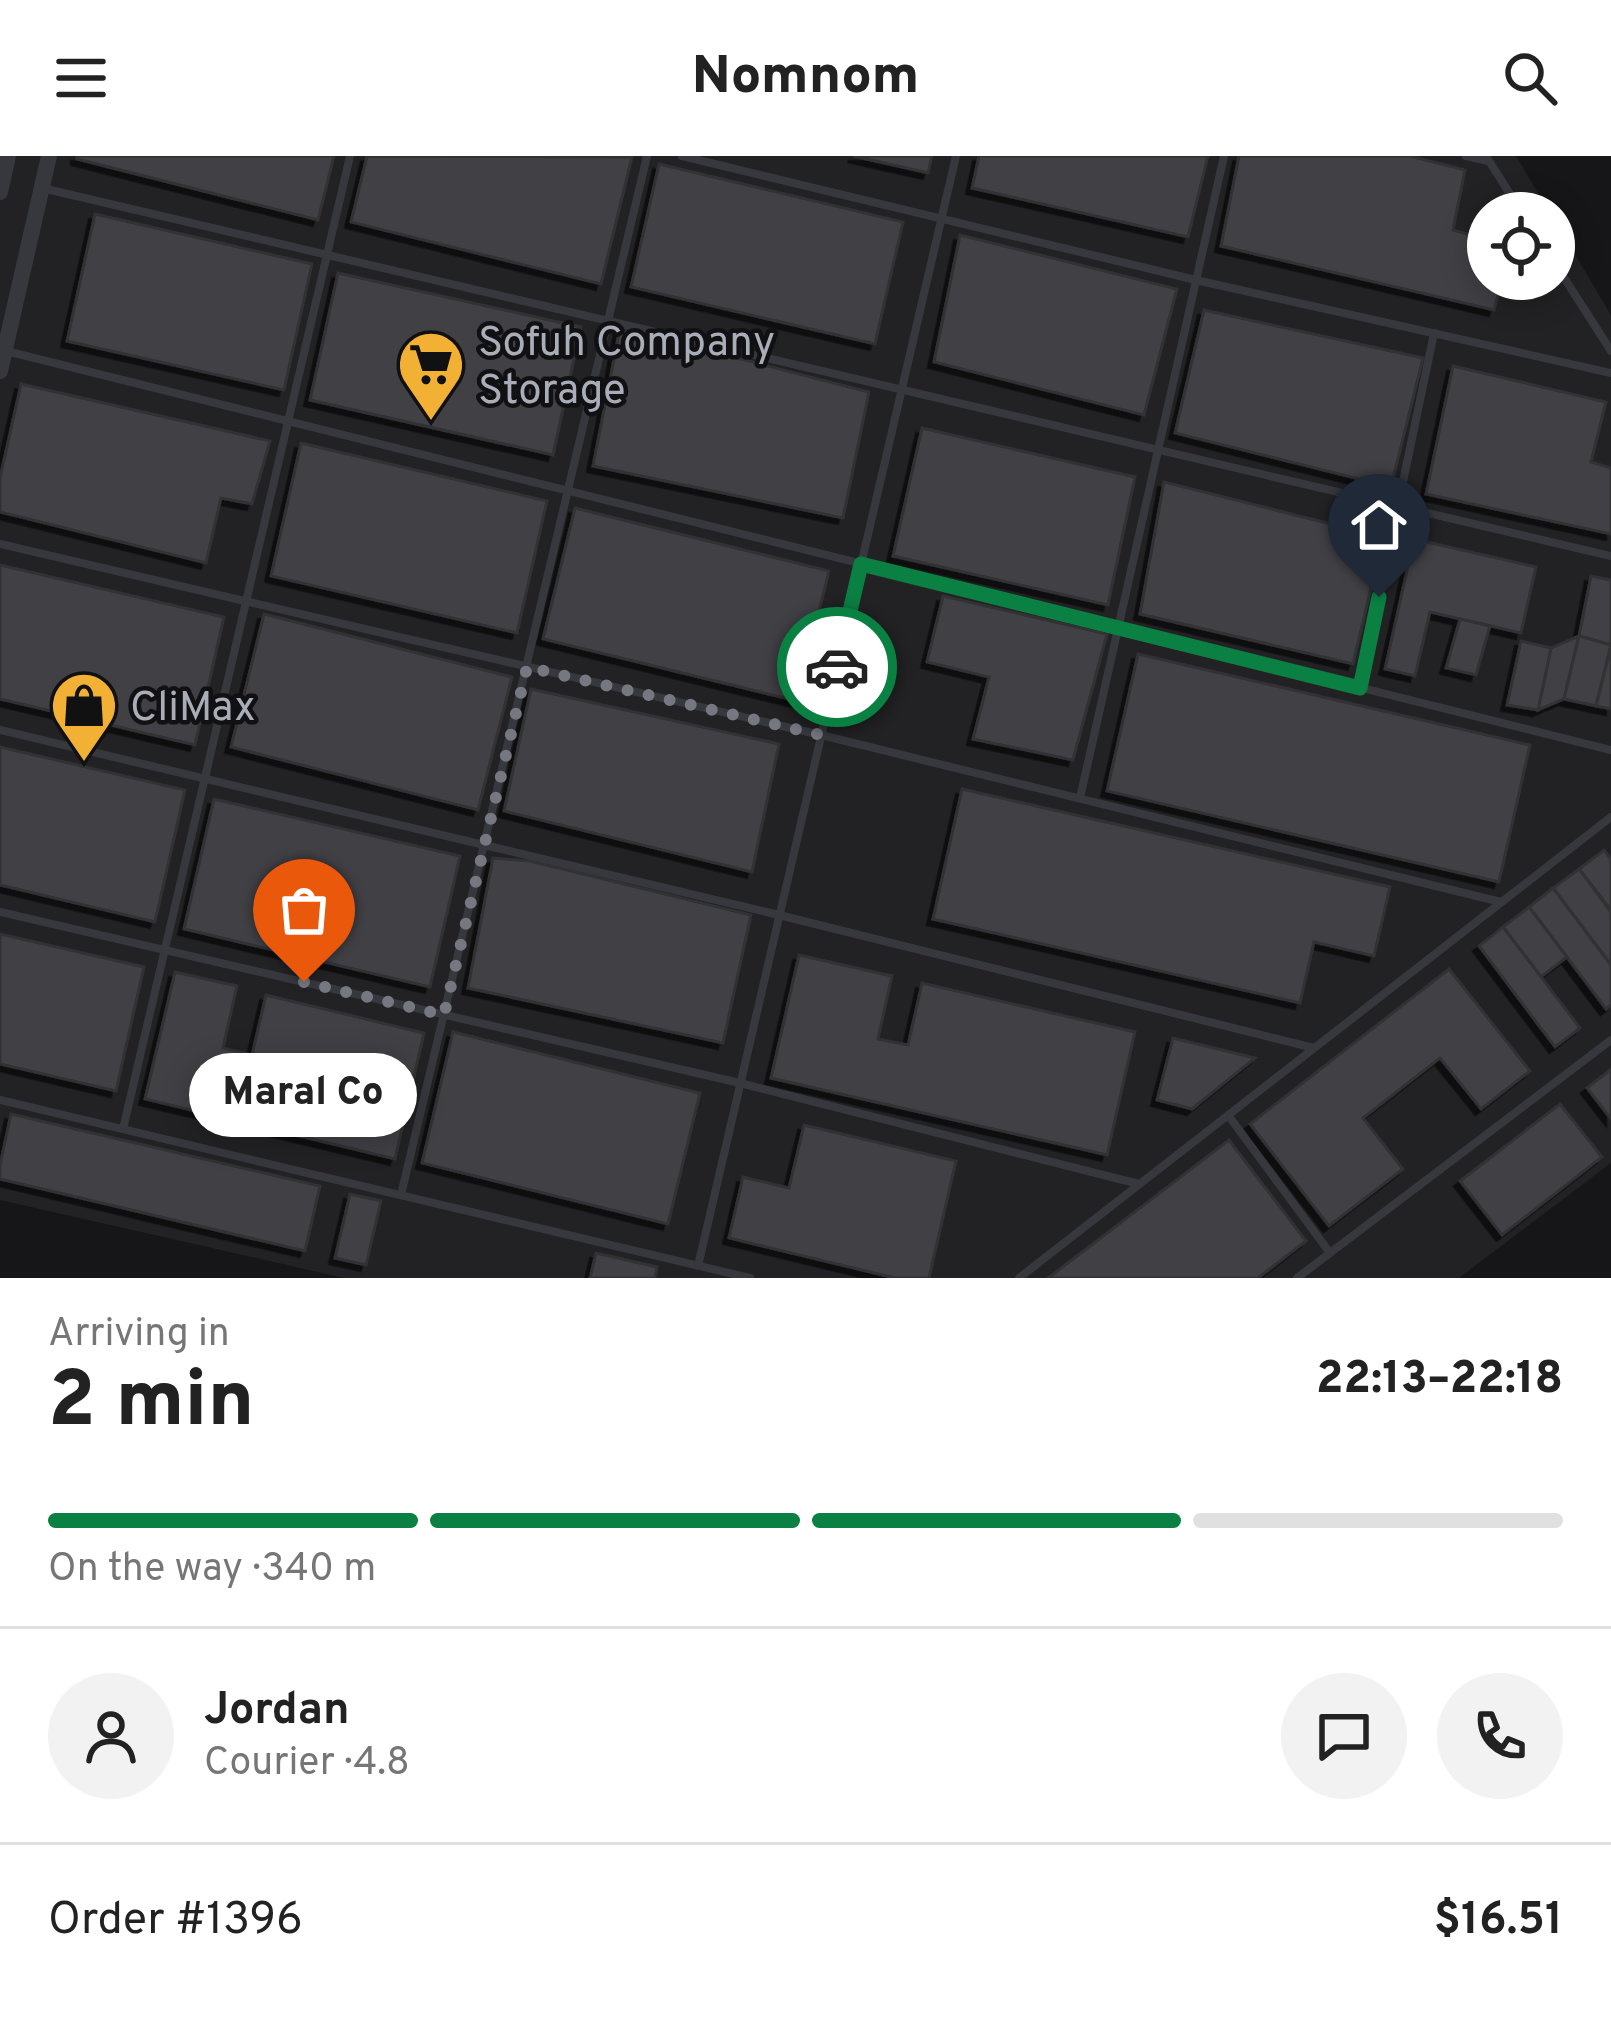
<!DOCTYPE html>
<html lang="en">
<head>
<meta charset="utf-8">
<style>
  :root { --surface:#fff; --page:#f2f2f2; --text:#222; --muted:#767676; --line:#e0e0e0; --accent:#0b8043 }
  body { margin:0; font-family:Overpass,sans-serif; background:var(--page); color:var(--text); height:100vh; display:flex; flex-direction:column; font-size:45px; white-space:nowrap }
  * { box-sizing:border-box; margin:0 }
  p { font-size:39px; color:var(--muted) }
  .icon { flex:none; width:66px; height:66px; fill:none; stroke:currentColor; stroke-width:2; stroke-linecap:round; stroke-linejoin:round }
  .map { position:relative; height:1122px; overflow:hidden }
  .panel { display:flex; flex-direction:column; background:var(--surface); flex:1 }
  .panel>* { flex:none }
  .tools { position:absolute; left:1467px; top:36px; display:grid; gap:24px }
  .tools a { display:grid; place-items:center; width:108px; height:108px; border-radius:50%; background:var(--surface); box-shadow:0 6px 30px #0003; font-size:60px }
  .pin { position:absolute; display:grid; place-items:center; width:102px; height:102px; color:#fff; margin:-123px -51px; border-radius:50% 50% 50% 0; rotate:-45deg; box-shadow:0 0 12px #0007 }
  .pin .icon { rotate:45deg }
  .courier { position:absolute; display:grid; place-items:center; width:120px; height:120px; margin:-60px; border:9px solid #0b8043; border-radius:50%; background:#fff; color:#222; box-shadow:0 3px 15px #0007 }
  .bubble { position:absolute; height:84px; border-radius:42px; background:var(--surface); box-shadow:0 6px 30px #0003; font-size:39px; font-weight:800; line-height:84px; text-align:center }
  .overview em { font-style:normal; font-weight:800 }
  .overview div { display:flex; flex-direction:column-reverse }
  .overview { display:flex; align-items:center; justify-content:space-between; height:204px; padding:0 48px }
  h1 { font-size:78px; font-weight:800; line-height:90px }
  .bar { display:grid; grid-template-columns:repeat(4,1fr); gap:18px 12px; align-content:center; height:144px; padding:0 48px }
  .bar i { height:15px; border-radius:9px; background:var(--line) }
  .bar .current { background:var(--accent) }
  .bar p { grid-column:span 4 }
  .line { display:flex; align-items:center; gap:30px; padding:0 48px; border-top:3px solid var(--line) }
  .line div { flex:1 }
  .round { display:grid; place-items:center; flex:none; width:126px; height:126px; border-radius:63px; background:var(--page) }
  header { display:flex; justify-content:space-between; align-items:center; height:156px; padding:0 48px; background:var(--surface); font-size:54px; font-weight:800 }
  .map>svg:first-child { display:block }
  .built { fill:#222225 }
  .building { fill:#404145; stroke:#303034; stroke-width:3; filter:url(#shadow) }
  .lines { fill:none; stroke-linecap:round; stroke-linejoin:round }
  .service { stroke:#37383d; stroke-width:8 }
  .minor { stroke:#37383d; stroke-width:16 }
  .done { stroke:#757880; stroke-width:12; stroke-dasharray:0 21.6 }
  .route { stroke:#0b8043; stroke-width:15 }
  .labels { text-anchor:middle; stroke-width:9; stroke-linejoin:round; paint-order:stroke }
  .poi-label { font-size:42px; fill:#a8adb8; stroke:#111113; text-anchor:start }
</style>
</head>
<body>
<header><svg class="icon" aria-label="menu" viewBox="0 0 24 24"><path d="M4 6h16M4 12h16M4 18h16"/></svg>Nomnom<svg class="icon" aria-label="search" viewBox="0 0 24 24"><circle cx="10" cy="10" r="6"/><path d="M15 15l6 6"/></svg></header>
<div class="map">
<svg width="1611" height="1122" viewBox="0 0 1611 1122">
  <defs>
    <filter id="shadow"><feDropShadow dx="-5.5" dy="5.5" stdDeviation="0" flood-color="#0009"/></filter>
  </defs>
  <rect width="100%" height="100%" fill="#161618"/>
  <path class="built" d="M0 0H1516L1550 57H1488V123H1554V63L1611 159V1007L1459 1122H344L0 1044Z"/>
  <g class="building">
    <path d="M77 0H334L318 64 77 3Z"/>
    <path d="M367 0 632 1 601 128 351 66Z"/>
    <path d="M853 0H932L928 17Z"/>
    <path d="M979 0H1208L1188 81 972 32Z"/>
    <path d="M1239 0H1410L1465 14 1453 74 1488 84V123H1502L1494 154 1221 90Z"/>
    <path d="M659 8 903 66 875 188 631 131Z"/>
    <path d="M95 58 312 108 284 234 67 185Z"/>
    <path d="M960 79 1177 133 1144 259 934 206Z"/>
    <path d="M338 117 581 171 553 299 310 244Z"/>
    <path d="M1204 154 1423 202 1391 331 1175 277Z"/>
    <path d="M620 172 869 236 843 362 593 310Z"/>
    <path d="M1453 210 1606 246 1591 306 1611 312V378L1426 338Z"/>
    <path d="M21 228 270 285 252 348 221 342 206 407 0 356V322Z"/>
    <path d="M922 272 1135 321 1108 449 893 400Z"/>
    <path d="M301 287 547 345 517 477 271 420Z"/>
    <path d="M1164 326 1383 381 1353 508 1140 458Z"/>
    <path d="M575 352 829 415 797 545 543 483Z"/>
    <path d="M1414 383 1536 411 1521 477 1430 456 1415 520 1385 513Z"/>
    <path d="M0 409 224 461 195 589 0 543Z"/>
    <path d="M1591 420 1611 424V489L1579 480Z"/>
    <path d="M943 440 1107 478 1073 604 973 583 989 521 927 506Z"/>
    <path d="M264 458 512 521 478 654 231 591Z"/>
    <path d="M1460 463 1490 470 1476 519 1446 512Z"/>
    <path d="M1579 480 1564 543 1538 554 1551 492Z"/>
    <path d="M1579 480 1611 489 1596 550 1564 543Z"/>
    <path d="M1521 485 1551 492 1538 554 1507 549Z"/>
    <path d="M1611 490V553L1596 550Z"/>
    <path d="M1138 498 1530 589 1499 726 1107 635Z"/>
    <path d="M531 533 779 588 752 716 504 655Z"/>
    <path d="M0 591 185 634 155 766 0 729Z"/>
    <path d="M962 633 1390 731 1374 800 1314 786 1300 847 933 763Z"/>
    <path d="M214 643 460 700 430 831 184 773Z"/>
    <path d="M1604 694 1611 703V754L1579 713Z"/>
    <path d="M493 702 530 705 751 759 723 887 468 832Z"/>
    <path d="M1579 713 1611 756V809L1553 732Z"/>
    <path d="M1553 732 1611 809V849L1606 853 1529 751Z"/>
    <path d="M1529 751 1567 801 1541 821 1503 771Z"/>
    <path d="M1503 771 1580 872 1555 891 1479 790Z"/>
    <path d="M0 778 144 811 116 935 0 908Z"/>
    <path d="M799 799 892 820 878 883 908 889 922 827 1135 876 1107 999 771 922Z"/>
    <path d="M1449 813 1530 915 1481 953 1440 902 1363 962 1403 1013 1329 1070 1250 968Z"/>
    <path d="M175 816 237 830 223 892 252 899 266 839 424 877 395 1003 145 943Z"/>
    <path d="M453 876 700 937 668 1068 422 1007Z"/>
    <path d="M1173 882 1255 902 1192 953 1157 944Z"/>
    <path d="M1611 913V963L1587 932Z"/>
    <path d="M1560 948 1602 1001 1502 1079 1460 1025Z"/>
    <path d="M11 958 320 1030 305 1095 0 1023V1009Z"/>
    <path d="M804 969 956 1005 929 1122H895L729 1082 743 1021 789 1032Z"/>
    <path d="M1229 984 1306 1085 1258 1122H1048Z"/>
    <path d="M350 1038 381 1045 366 1109 335 1102Z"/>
    <path d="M596 1097 657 1111 655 1122H590Z"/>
  </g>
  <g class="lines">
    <g class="service">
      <path d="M682 0 1196 124 1611 217"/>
      <path d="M1466 0 1488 5"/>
      <path d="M1486 0 1522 57"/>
      <path d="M42 32 1611 400"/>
      <path d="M1554 106 1611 195"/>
      <path d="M6 195 1611 594"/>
      <path d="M0 388 821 579 1501 746"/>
      <path d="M1360 532 1434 177"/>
      <path d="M0 574 779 759 1314 892"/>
      <path d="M1080 642 1224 0"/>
      <path d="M0 756 740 927 1139 1028"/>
      <path d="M0 944 750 1122"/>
      <path d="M1228 959 1330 1097"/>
      <path d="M123 973 350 0"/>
      <path d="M401 1039 647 0"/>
      <path d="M698 1110 956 0"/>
      <path d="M1019 1122 1611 661"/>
      <path d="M1297 1122 1611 884"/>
    </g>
    <g class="minor">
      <path d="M0 36 8 0"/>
      <path d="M0 215 49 0"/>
    </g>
  </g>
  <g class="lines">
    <path class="done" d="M304 826 444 859 527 511 821 579 837 511"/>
    <path class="route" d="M837 511 861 408 1360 532 1379 441"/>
  </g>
  <defs>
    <symbol id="supermarket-pin" viewBox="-11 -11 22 30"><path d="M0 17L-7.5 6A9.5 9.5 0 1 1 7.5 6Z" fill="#f2b134" stroke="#111113"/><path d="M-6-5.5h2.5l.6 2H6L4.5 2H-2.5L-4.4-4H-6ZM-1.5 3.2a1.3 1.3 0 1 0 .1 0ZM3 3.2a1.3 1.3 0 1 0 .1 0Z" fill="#111"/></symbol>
    <symbol id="shop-pin" viewBox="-11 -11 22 30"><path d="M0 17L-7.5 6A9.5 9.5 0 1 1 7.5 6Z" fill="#f2b134" stroke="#111113"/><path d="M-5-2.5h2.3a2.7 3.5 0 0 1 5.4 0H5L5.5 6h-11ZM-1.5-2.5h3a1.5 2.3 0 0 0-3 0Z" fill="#111"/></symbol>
  </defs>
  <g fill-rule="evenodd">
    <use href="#supermarket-pin" x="393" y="170" width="76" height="104"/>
    <use href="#shop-pin" x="46" y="511" width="76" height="104"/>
  </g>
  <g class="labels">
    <g class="poi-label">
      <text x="478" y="199">Sofuh Company<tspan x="478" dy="48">Storage</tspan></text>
      <text x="130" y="564">CliMax</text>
    </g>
  </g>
</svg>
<div class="tools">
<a><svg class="icon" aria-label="locate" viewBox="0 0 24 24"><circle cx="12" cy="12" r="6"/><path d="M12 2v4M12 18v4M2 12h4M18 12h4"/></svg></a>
</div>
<div class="pin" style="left:304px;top:826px;background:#ea580c"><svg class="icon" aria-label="bag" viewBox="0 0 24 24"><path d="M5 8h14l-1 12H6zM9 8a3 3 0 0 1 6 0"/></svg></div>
<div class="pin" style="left:1379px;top:441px;background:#1f2937"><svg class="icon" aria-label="home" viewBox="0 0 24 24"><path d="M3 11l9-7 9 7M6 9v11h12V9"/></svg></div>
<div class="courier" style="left:837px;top:511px"><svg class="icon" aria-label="car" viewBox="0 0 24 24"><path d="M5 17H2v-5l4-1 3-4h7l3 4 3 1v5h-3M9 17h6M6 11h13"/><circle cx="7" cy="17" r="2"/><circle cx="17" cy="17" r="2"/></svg></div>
<div class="bubble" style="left:189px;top:897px;width:228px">Maral Co</div>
</div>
<section class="panel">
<div class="overview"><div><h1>2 min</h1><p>Arriving in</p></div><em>22:13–22:18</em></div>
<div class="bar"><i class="current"></i><i class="current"></i><i class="current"></i><i></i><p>On the way · 340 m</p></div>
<div class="line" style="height:216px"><a class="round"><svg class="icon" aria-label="person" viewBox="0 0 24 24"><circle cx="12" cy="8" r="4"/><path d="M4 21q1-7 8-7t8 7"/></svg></a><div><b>Jordan</b><p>Courier · 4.8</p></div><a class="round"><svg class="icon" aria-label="chat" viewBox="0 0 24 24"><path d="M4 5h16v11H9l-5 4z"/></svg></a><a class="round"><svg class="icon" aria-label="phone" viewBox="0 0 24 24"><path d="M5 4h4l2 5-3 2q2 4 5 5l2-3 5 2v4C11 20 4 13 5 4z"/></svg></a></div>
<div class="line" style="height:156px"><div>Order #1396</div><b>$16.51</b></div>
</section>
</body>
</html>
